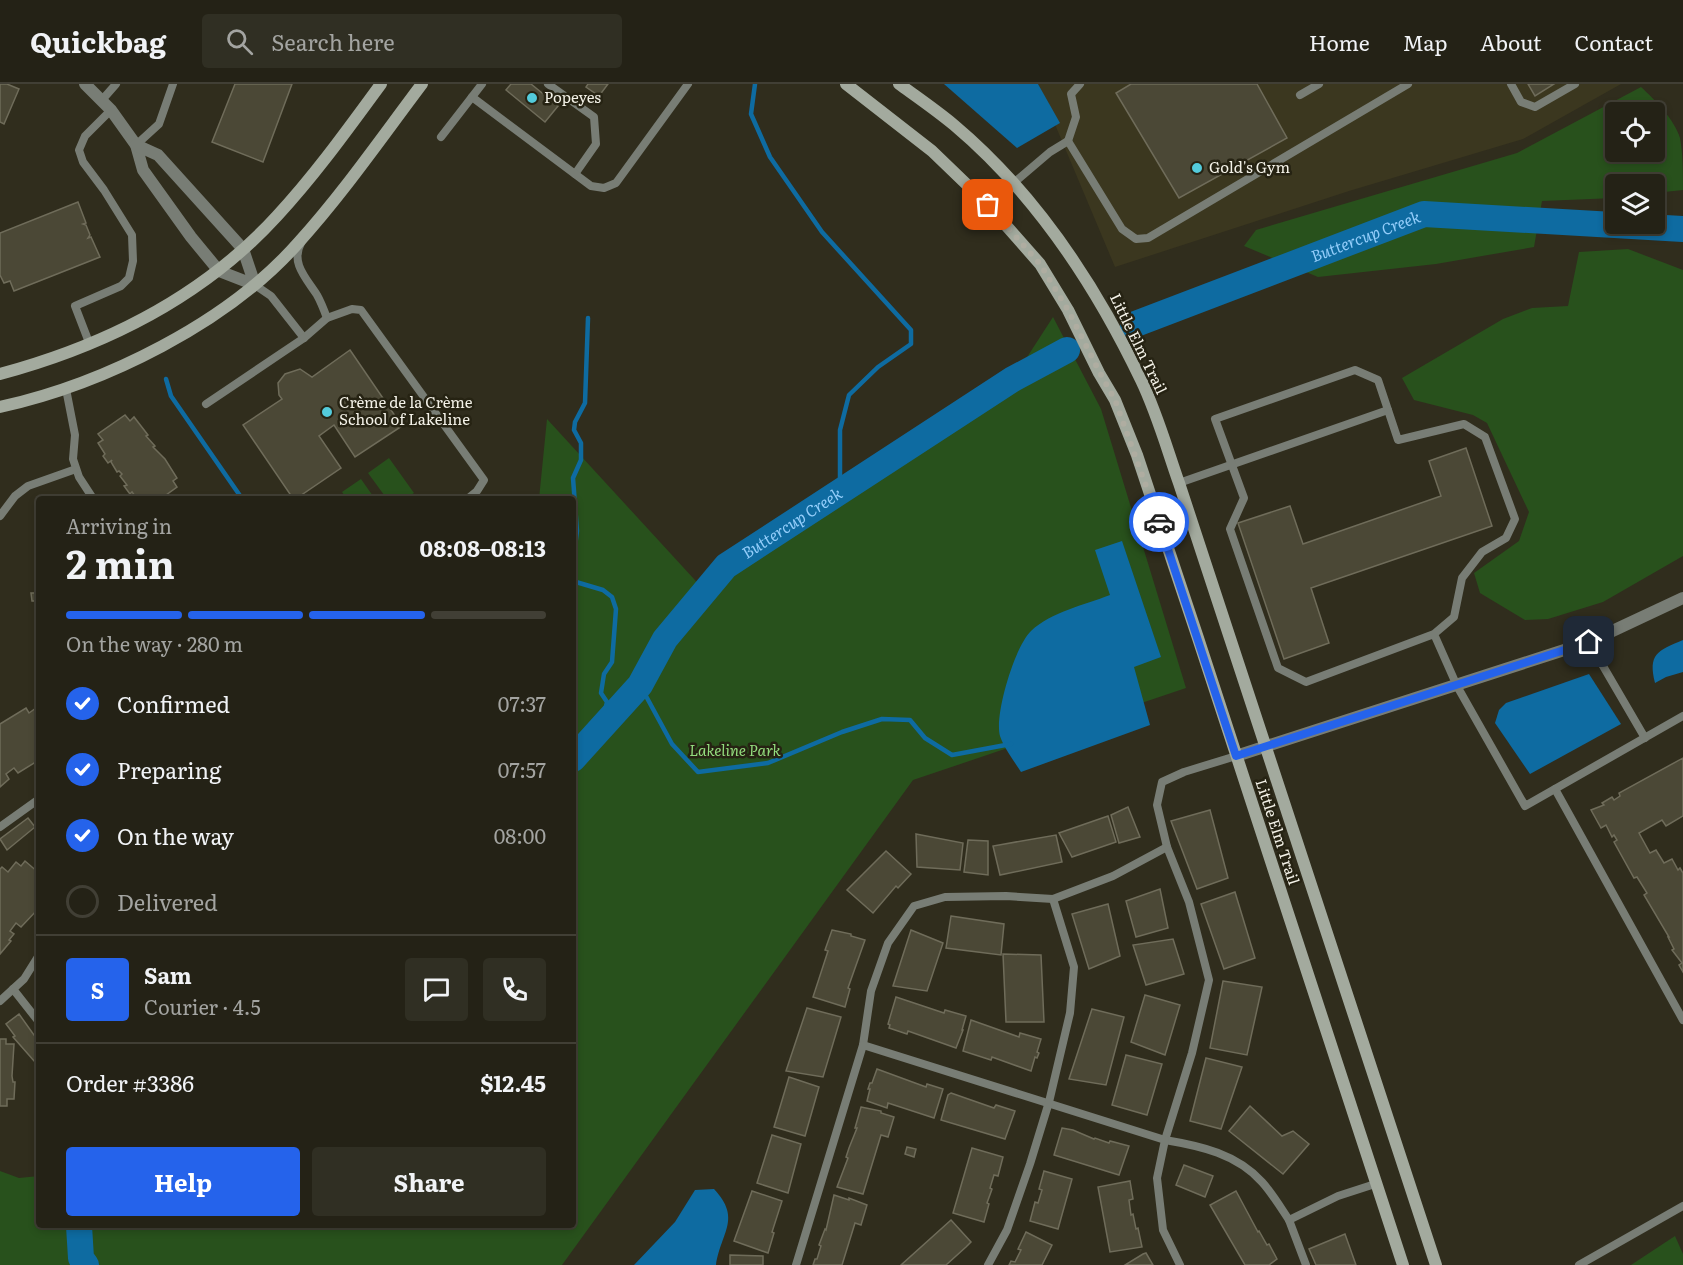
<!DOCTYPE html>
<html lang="en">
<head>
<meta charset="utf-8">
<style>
  :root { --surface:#242216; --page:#302f23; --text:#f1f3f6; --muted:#a3a4a1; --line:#413f35; --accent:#2563eb }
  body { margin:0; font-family:Literata,serif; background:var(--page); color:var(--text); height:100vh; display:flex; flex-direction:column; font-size:22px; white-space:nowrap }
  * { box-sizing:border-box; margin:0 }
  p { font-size:20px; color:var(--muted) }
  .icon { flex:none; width:33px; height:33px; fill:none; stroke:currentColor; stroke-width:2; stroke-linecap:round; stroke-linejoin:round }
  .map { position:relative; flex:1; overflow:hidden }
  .details { position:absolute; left:36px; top:412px; width:540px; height:732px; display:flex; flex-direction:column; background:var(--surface); border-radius:6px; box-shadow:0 3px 9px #0003,0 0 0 2px var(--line) }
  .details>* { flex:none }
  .controls { position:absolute; left:1605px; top:18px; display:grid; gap:12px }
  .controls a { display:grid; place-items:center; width:60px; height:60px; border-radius:6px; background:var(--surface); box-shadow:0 3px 9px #0003,0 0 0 2px var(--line); font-size:30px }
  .pin { position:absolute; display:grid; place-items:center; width:51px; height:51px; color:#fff; margin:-26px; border-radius:12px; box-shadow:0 3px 9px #0006 }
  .courier { position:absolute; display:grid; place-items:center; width:60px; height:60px; margin:-30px; border:4px solid #2563eb; border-radius:50%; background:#fff; color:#222; box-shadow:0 2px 8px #0007 }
  .head em { font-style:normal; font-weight:700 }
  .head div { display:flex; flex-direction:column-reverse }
  .head { display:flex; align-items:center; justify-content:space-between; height:102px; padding:0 30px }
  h1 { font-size:39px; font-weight:700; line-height:45px }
  .bar { display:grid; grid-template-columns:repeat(4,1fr); gap:9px 6px; align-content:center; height:72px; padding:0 30px }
  .bar i { height:8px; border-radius:4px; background:var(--line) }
  .bar .active { background:var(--accent) }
  .bar p { grid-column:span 4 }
  .line { display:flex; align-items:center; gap:15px; padding:0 30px; border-top:2px solid var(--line) }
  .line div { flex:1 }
  .round { display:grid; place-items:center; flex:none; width:63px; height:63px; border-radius:6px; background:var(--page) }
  ol { padding:0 30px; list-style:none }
  li { display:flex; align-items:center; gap:18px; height:66px }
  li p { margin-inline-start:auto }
  li .icon { padding:6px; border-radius:50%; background:var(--accent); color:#fff; stroke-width:4 }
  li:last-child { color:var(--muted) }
  li i { width:33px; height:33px; border:3px solid var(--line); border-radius:50% }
  .button { display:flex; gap:12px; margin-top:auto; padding:12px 30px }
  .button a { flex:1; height:69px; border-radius:6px; background:var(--accent); color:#fff; font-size:24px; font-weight:700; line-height:69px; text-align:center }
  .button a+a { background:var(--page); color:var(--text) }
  header { display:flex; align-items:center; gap:36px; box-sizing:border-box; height:84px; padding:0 30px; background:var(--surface); border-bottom:2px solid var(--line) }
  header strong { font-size:28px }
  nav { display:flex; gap:33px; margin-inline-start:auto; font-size:21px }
  .search { width:420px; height:54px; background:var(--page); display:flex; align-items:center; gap:15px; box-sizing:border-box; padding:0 21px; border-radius:6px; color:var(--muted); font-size:22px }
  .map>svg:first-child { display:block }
  .built { fill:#3b371f }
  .green { fill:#28511c; fill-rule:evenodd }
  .water { fill:#0e6ba1 }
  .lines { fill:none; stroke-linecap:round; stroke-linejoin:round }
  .stream { stroke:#0e6ba1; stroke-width:4.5 }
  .river { stroke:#0e6ba1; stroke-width:26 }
  .building { fill:#4b4836; stroke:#6f6c5a; stroke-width:1.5 }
  .lane { stroke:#787d75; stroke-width:8 }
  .street { stroke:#787d75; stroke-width:12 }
  .secondary { stroke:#a3aa9e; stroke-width:12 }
  .done { stroke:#afada1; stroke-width:6; stroke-dasharray:0 10.8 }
  .route { stroke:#2563eb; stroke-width:8 }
  .poi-dot { fill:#53cbdb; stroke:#262313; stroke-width:2 }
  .labels { text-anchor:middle; stroke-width:5; stroke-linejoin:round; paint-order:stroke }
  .poi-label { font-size:15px; fill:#f4f2e8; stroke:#262313; text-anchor:start }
  .street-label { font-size:15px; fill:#f4f2e8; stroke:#262313 }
  .park-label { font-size:15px; font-style:italic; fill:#93dd7e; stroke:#262313 }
  .water-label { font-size:16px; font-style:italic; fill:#93cdfa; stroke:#262313 }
</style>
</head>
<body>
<header>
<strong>Quickbag</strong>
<div class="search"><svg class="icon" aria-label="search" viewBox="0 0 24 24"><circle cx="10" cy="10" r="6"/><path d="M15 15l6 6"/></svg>Search here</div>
<nav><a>Home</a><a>Map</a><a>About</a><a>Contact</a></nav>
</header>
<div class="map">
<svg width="1683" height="1181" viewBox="0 0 1683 1181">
  <rect width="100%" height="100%" fill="#302d1d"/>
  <path class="built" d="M1038 0H1621L1523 55 1349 107 1115 183Z"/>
  <g class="green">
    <path d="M1641 3C1654 15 1675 36 1680 54 1683 70 1683 89 1683 106L1655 109 1654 100H1616L1615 114 1542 117 1534 163 1436 180 1318 193 1244 162 1256 146 1517 69ZM1654 28V68H1616V28Z"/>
    <path d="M1628 165 1683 186V472L1603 518 1548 535 1525 536 1480 509 1474 489 1519 457 1529 428 1487 339 1473 331 1414 316 1402 294 1503 235 1532 224 1568 222 1579 168Z"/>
    <path d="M1053 233 1101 325 1186 604 913 696 562 1181H0V1087L19 1094 39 1092V1142H573V416L539 415 547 335 705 507 1013 295Z"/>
    <path d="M389 374 414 409 405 415H387L368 389Z"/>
    <path d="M361 395 375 415H347L342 408Z"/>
    <path d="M1675 1152 1683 1170V1181H1631Z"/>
  </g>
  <g class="water">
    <path d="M944 0H1038L1060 39 1017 64Z"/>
    <path d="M1122 457 1161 573 1134 583 1150 641 1021 688C1014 677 1004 664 1000 652 994 631 1015 562 1031 547 1051 528 1084 521 1110 511L1095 466Z"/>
    <path d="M1683 556V588L1666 593 1655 599C1648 570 1657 567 1683 556Z"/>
    <path d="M1589 590 1621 640 1530 690 1495 639 1499 626 1506 619Z"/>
    <path d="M714 1105C742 1135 721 1148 716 1181H634L675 1138 695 1106Z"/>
  </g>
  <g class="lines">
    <g class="stream">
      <path d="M755 0 751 30 770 73 822 148 911 246V260L878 283 849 311 840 346V408"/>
      <path d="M166 295 171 312 243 416"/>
      <path d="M573 479 577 447 573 394 581 376V359L574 346 575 338 585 319 588 234"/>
      <path d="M573 493 576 498 603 506 612 513 616 525 612 578 604 590 601 609 607 618 601 644"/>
      <path d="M640 601 672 660 698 688 768 679 842 648 882 635 910 636 925 654 952 671 1011 660"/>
    </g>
    <g class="river">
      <path id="s1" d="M1133 241 1424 130 1683 145"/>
      <path id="s2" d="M573 675 640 601 665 555 726 482 1013 295 1067 266"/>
      <path d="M79 1142 81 1174 86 1181"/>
    </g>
  </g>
  <g class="building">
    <path d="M0 0H7L19 5 4 40 0 38Z"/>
    <path d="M235 0H292L263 78 212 58Z"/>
    <path d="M511 0H531L558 22 545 38 506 6Z"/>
    <path d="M588 0H608L599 12 586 3Z"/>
    <path d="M1131 0H1257L1287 54 1179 114 1116 9Z"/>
    <path d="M1528 0H1554L1535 12Z"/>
    <path d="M78 118 86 139 83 140 86 141 90 151 88 154 91 153 100 173 14 207 10 197 4 199 0 191V149Z"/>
    <path d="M350 266 402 342 355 373 334 341 319 352 341 384 294 416 243 341 282 315 279 311 278 299 285 290 300 285 312 293Z"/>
    <path d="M125 331 130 337 134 333 148 351 146 352 155 362 153 363 165 375 177 394 173 397 177 403 159 416H138L132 408 130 410 124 402 127 401 120 392 122 390 119 387 117 388 111 378 112 376 108 379 103 372 105 370 98 359 103 356 98 350Z"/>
    <path d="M1466 364 1492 442 1311 504 1329 559 1284 575 1238 439 1290 422 1303 460 1441 412 1429 377Z"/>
    <path d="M35 495H39V538L38 531H36L35 517H32L31 509H36Z"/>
    <path d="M26 624 29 629 36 624 39 629V676L18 689 14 684 6 690 9 695 0 703V640Z"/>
    <path d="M1683 674V732L1666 742 1662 736 1639 749 1650 769 1656 766 1664 779 1672 775 1678 786 1680 784 1683 789V888L1679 881 1682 879 1672 866 1674 865 1668 853H1669L1644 811 1647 809 1637 793 1634 794 1614 758 1617 756 1614 751 1612 753 1606 741 1601 744 1591 726 1604 721 1602 719 1612 713 1614 716 1620 712 1619 709Z"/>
    <path d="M1128 723 1140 753 1119 759 1111 731Z"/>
    <path d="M1210 726 1228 794 1197 805 1171 737Z"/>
    <path d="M1108 732 1116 758 1072 773 1059 749Z"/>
    <path d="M28 734 35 743 7 766 0 755Z"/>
    <path d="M916 750 963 759 960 786 917 783Z"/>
    <path d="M1056 751 1062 778 1000 791 993 762Z"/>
    <path d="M968 756 988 757V791L964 788Z"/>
    <path d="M886 767 911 790 898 804 896 802 873 829 847 806Z"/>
    <path d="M25 777 39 789V824L21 843 16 839 10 847 14 850 9 856 11 857 0 870V785L2 783 8 788 16 778 21 782Z"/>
    <path d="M1160 805 1168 844 1136 853 1126 817Z"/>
    <path d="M1235 808 1255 874 1224 885 1201 820Z"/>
    <path d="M1108 820 1120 872 1089 885 1072 830Z"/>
    <path d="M951 832 1004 840 1001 871 946 864Z"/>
    <path d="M832 846 851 850V852L865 856 848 904 850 905 845 923 813 913 828 867 825 866Z"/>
    <path d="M911 846 943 859 927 907 893 902Z"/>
    <path d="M1173 855 1184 890 1146 901 1133 861Z"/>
    <path d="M1003 870 1041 871 1044 938H1006Z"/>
    <path d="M1223 897 1262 903 1247 971 1210 964Z"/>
    <path d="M1145 911 1180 921 1165 971 1131 958Z"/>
    <path d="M896 913 944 929 945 926 966 932 962 946H963L956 964 908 947 907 950 889 944 890 941 888 940Z"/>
    <path d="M807 924 841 933 823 993 786 987Z"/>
    <path d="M1092 925 1124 933 1106 1001 1069 995Z"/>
    <path d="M19 930 39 958V975L35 978 13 953 15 952 6 940Z"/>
    <path d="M971 936 1019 953 1020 949 1041 955 1037 968 1039 969 1037 974 1035 973 1031 987 992 973 991 976 963 967Z"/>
    <path d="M0 955H6V960H14L12 992 13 998H15L14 1015H7V1022H0Z"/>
    <path d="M1126 971 1162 980 1147 1031 1112 1021Z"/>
    <path d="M1206 974 1242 983 1221 1045 1190 1037Z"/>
    <path d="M877 985 926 1003 927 1000 943 1005 934 1034 888 1019 887 1024 867 1017 870 1005H868L870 999H872Z"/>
    <path d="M789 993 819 1003 805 1052 774 1043Z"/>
    <path d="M951 1009 994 1024 996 1021 1015 1027 1005 1055 941 1036 948 1011Z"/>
    <path d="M1250 1022 1282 1052 1293 1047 1309 1060 1283 1090 1229 1047Z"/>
    <path d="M861 1023 881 1027V1029L894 1033 888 1053 881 1051 863 1110 837 1103 848 1074 846 1073 849 1064 857 1044H855Z"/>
    <path d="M1062 1044 1073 1046 1094 1055 1095 1054 1109 1059 1110 1057 1129 1062 1119 1091 1054 1071Z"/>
    <path d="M772 1051 801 1060 788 1109 757 1099Z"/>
    <path d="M907 1063 916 1065 914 1073 905 1070Z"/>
    <path d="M972 1064 1003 1073 998 1092 994 1091 990 1104 992 1105 987 1119 989 1120 984 1138 953 1129Z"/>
    <path d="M1184 1081 1213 1092 1205 1113 1176 1101Z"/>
    <path d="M1044 1087 1072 1095 1058 1145 1030 1137 1035 1118 1038 1119 1042 1106 1039 1105Z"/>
    <path d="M1130 1097 1133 1115 1129 1116 1131 1131 1133 1130 1136 1145 1138 1144 1142 1163 1110 1168 1098 1103Z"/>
    <path d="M752 1107 782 1117 772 1148 774 1149 768 1169 734 1157Z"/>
    <path d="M1236 1107 1258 1148 1259 1147 1267 1161 1269 1160 1277 1175 1269 1181H1245L1210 1121Z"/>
    <path d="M834 1111 849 1116V1114L867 1121 861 1141 855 1139 842 1181H813L815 1175H817L821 1162 819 1161 825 1145 826 1146Z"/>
    <path d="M951 1136 971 1158 966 1163 946 1181H901Z"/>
    <path d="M1026 1148 1052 1161 1042 1181H1009L1011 1177 1015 1178 1021 1166 1018 1165Z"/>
    <path d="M1345 1150 1356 1181H1316L1309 1165Z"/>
    <path d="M1146 1169 1153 1181H1125L1143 1170Z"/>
    <path d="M730 1171 763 1172V1181H730Z"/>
  </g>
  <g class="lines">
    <g class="lane">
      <path d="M548 0 594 33 596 60 575 90"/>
      <path d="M1511 0 1521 18 1535 23 1575 0"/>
      <path d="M1300 11 1319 0"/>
      <path d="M472 13 591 102 604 104 616 99 688 0"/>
      <path d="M102 16 116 0"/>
      <path d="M441 53 482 0"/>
      <path d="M1068 57 1076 33 1071 10 1080 0"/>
      <path d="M136 61 159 40 173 0"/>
      <path d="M988 121 1050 68 1068 57 1122 145 1136 155 1148 154 1408 0"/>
      <path d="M301 159C290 179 307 195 317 211 321 218 324 226 327 234"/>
      <path d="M255 201 271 212 304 254"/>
      <path d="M90 261 75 222 121 202 129 194 133 177 132 151 104 106 83 78 79 66 85 52 111 26"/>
      <path d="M66 305 75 351 73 375 79 393 94 416"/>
      <path d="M206 320 304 254 327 234 352 225 361 226 484 396 477 407 466 416"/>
      <path d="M1179 399 1388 326"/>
      <path d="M0 432 15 412 28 402 76 385"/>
      <path d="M1434 550 1454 533 1462 494 1482 468 1506 454 1515 435 1485 353 1464 340 1398 356 1378 296 1355 286 1215 335 1244 414 1230 445 1278 584 1306 598 1434 550 1457 602 1525 722 1683 632"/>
      <path d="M1589 558 1645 654"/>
      <path d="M1236 672 1184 688 1162 698 1157 721 1167 763 1189 818 1209 896 1192 969 1165 1056C1201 1062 1237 1070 1262 1098 1272 1109 1281 1124 1289 1136"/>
      <path d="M1555 705 1683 936"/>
      <path d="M0 743 39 715"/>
      <path d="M13 905 39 938"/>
      <path d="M0 917 24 895 39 871"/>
      <path d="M863 961 871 907 888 859 914 822 945 813 1006 812 1053 815 1113 792 1167 763"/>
      <path d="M796 1181 863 961 1165 1056 1157 1094 1163 1146 1180 1181"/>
      <path d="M988 1181 1007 1146 1030 1080 1049 1018 1070 929 1074 883 1053 815"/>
      <path d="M1306 1181 1289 1136 1338 1112 1375 1100"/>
      <path d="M1579 1181 1683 1122"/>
    </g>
    <g class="street">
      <path d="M85 0 111 26 136 61 143 86 191 153 219 187 255 201"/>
      <path d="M136 61 158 71 243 165 255 201"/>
      <path d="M1236 672 1589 558 1683 514"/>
    </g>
    <g class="secondary">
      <path d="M846 0 932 67 988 121 1040 180 1068 226 1099 289 1115 316 1137 371 1198 554 1403 1181"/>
      <path d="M899 0C917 13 936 26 954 41 1036 110 1095 200 1141 296 1157 329 1167 365 1179 399L1436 1181"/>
      <path d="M0 290C104 262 203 213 277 132 315 91 348 45 381 0"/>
      <path d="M0 323C104 300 228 239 299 158 344 108 382 53 422 0"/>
    </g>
  </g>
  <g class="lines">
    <path class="done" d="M988 121 1040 180 1068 226 1100 289 1115 316 1159 438"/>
    <path class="route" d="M1159 438 1236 672 1589 558"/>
  </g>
  <g class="poi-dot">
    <circle cx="532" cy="14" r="6"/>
    <circle cx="1197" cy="84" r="6"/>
    <circle cx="327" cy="328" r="6"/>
  </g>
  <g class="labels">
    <g class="poi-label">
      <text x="544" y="19">Popeyes</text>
      <text x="1209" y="89">Gold's Gym</text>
      <text x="339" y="324">Crème de la Crème<tspan x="339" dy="17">School of Lakeline</tspan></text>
    </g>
    <g class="street-label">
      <text transform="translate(1138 260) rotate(64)" y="5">Little Elm Trail</text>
      <text transform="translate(1277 748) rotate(72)" y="5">Little Elm Trail</text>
    </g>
    <g class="park-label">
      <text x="735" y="672">Lakeline Park</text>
    </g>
    <g class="water-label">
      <text dy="6" stroke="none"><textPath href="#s1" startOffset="249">Buttercup Creek</textPath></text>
      <text dy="6" stroke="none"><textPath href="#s2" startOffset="326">Buttercup Creek</textPath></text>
    </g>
  </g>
</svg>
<div class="controls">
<a><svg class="icon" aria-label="locate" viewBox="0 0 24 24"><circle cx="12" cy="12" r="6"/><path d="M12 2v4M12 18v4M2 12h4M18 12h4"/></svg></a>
<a><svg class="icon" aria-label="layers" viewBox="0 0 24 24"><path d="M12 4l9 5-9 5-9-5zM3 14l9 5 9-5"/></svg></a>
</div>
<div class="pin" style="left:988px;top:121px;background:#ea580c"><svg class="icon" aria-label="bag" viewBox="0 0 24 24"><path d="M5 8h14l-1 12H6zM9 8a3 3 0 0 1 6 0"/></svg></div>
<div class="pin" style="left:1589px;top:558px;background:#1f2937"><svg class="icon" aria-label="home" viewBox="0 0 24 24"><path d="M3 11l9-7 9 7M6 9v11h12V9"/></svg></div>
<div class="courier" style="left:1159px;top:438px"><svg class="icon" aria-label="car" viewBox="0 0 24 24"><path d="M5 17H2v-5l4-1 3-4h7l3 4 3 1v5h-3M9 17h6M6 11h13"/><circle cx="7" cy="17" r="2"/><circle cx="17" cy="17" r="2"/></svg></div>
<section class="details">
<div class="head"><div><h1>2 min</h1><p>Arriving in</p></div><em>08:08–08:13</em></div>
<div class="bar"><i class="active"></i><i class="active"></i><i class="active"></i><i></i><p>On the way · 280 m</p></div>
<ol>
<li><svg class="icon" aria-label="check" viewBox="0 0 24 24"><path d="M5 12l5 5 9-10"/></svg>Confirmed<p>07:37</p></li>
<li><svg class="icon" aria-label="check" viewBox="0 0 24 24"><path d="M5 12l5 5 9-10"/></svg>Preparing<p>07:57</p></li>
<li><svg class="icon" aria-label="check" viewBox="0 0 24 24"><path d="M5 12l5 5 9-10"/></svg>On the way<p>08:00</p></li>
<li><i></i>Delivered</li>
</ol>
<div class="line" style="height:108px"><b class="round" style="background:var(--accent);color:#fff">S</b><div><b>Sam</b><p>Courier · 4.5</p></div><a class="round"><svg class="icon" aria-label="chat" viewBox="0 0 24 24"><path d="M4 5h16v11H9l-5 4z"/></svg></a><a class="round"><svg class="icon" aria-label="phone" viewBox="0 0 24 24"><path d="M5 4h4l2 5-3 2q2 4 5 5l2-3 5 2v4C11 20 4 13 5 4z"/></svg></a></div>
<div class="line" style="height:78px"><div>Order #3386</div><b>$12.45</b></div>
<div class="button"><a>Help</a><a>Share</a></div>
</section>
</div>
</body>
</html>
